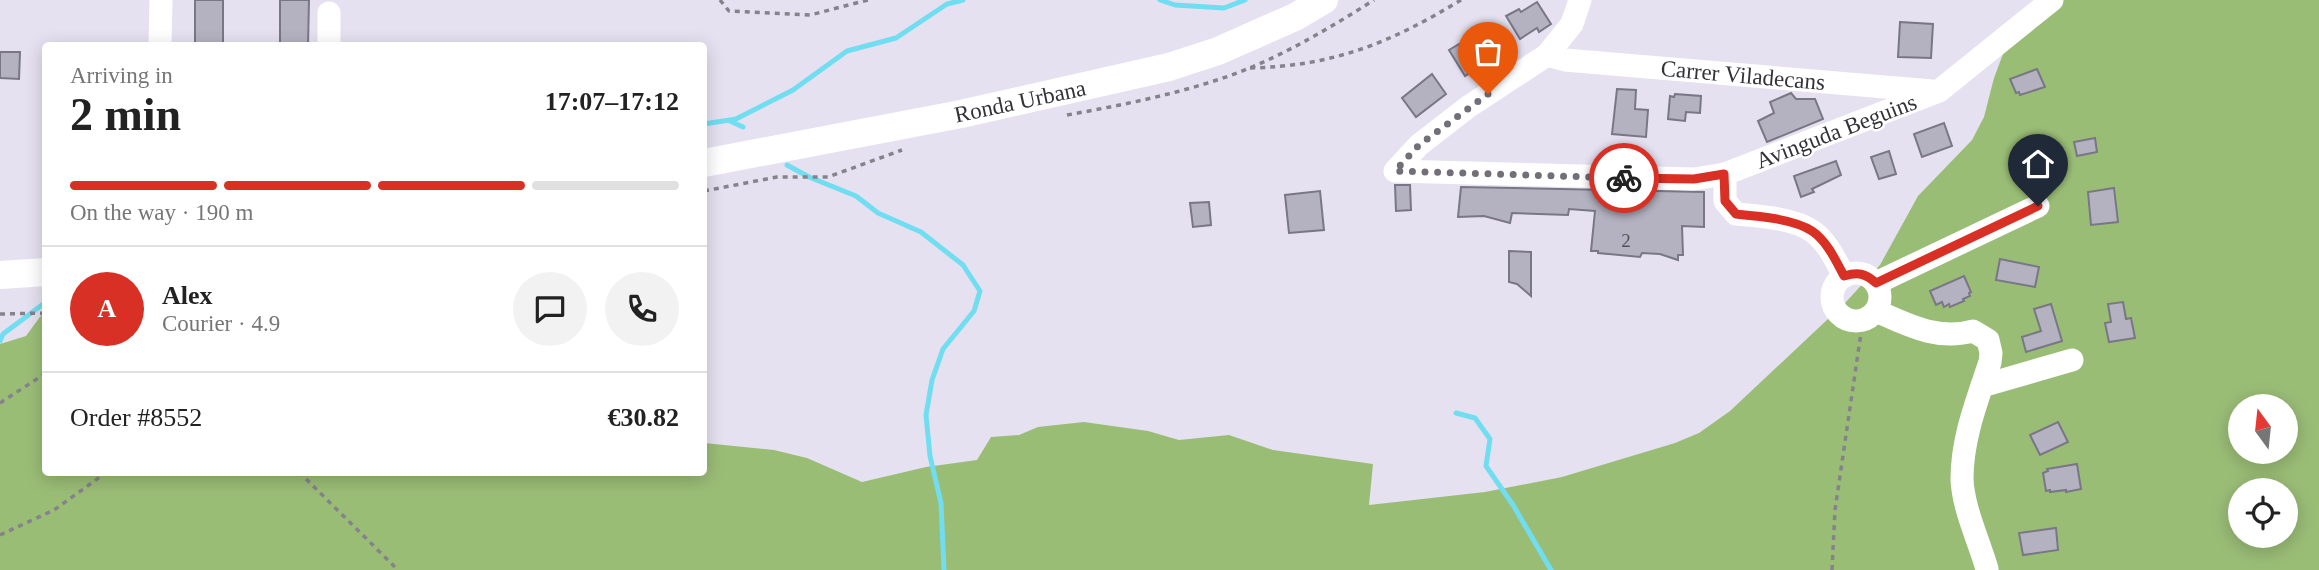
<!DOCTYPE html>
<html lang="en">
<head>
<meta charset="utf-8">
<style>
  :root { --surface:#fff; --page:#f2f2f2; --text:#222; --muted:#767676; --line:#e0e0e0; --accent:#d93025 }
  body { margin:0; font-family:Georgia,serif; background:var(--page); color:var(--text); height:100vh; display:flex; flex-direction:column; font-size:26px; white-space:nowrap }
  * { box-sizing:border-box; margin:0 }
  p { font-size:23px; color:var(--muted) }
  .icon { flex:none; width:38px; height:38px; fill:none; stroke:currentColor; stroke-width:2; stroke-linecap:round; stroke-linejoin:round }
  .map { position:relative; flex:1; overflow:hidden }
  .sheet { position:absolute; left:42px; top:42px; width:665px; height:434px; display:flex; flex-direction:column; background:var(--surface); border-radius:7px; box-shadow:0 4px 18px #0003 }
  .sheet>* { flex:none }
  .needle { width:46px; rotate:345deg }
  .fabs { position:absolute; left:2228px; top:394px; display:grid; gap:14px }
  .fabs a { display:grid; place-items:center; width:70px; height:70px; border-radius:50%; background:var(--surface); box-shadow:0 4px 18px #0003; font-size:35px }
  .pin { position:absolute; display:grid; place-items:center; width:60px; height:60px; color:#fff; margin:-72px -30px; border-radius:50% 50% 50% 0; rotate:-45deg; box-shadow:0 0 7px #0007 }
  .pin .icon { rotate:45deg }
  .courier { position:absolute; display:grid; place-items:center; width:70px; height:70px; margin:-35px; border:5px solid #d93025; border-radius:50%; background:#fff; color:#222; box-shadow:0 2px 9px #0007 }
  .summary em { font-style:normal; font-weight:700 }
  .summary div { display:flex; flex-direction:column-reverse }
  .summary { display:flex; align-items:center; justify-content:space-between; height:119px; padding:0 28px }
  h1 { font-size:46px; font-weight:700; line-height:52px }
  .bar { display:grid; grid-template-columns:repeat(4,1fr); gap:10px 7px; align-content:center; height:84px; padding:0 28px }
  .bar i { height:9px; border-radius:5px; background:var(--line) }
  .bar .active { background:var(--accent) }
  .bar p { grid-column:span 4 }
  .line { display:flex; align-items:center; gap:18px; padding:0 28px; border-top:2px solid var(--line) }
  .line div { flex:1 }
  .round { display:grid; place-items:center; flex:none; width:74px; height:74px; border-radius:37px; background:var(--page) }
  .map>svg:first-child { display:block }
  .forest { fill:#9abd76; fill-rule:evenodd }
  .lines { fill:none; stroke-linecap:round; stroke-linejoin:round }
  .stream { stroke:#71ddf0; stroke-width:5 }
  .building { fill:#b4b2c0; stroke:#797785; stroke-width:2 }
  .path { stroke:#86828c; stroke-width:3.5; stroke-dasharray:5 5; stroke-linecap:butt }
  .minor { stroke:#fff; stroke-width:23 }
  .major { stroke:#fff; stroke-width:28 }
  .done { stroke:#726f78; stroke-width:7; stroke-dasharray:0 12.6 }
  .route { stroke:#d93025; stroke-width:9 }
  .labels { text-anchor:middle; stroke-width:5; stroke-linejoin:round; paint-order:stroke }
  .number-label { font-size:19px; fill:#545259 }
  .street-label { font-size:23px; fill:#343237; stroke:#fff }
</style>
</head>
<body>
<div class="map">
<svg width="2319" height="570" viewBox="0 0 2319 570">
  <rect width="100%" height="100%" fill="#e6e1f0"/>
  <path class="forest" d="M2041 0H2319V570H0V344L26 336 45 310 46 472H704V443L774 450 807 458 862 482 926 467 977 460 991 437 1019 435 1038 427 1084 422 1148 431 1179 440 1229 435 1273 450 1373 464 1369 505 1485 492 1562 477 1675 443 1699 433 1730 411 1845 303 1880 265 1918 196 1972 140 1984 117 1994 78 2003 54ZM2240 406H2286V452H2240ZM2240 490H2286V536H2240Z"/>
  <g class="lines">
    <g class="stream">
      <path d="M1160 0 1175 5 1224 8 1245 0"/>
      <path d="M730 121 743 127"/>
      <path d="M704 124 736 119 793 90 847 51 896 38 947 4 963 0"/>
      <path d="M787 165 809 177 856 196 878 213 921 232 963 265 980 291 974 311 943 349 932 380 926 415 930 456 941 503 944 570"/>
      <path d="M0 341 3 334 46 302"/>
      <path d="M1456 413 1475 418 1490 439 1486 466 1513 505 1551 570"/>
    </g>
  </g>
  <g class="building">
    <rect x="195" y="0" width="28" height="46"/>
    <path d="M280 0H309L308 46H280Z"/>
    <path d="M1537 2 1551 24 1539 32 1537 28 1520 39 1506 16 1519 9 1521 12Z"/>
    <path d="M1900 22 1933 24 1931 58 1898 57Z"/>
    <path d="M1474 35 1490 60 1465 76 1449 50Z"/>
    <path d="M0 52H20L19 79 0 78Z"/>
    <path d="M2037 69 2045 87 2020 95 2019 92 2016 93 2010 79Z"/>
    <path d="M1432 74 1446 94 1416 117 1402 98Z"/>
    <path d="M1617 89 1636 90 1635 109 1648 110 1646 137 1612 134Z"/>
    <path d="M1791 93 1796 99H1815L1823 119 1767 142 1758 121 1774 113 1770 102Z"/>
    <path d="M1675 94 1701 96 1700 113 1686 112 1685 121 1668 119 1670 96 1674 97Z"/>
    <path d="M1944 123 1952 146 1922 157 1914 134Z"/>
    <path d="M2095 138 2097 152 2077 156 2074 142Z"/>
    <path d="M1889 151 1896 174 1879 179 1871 157Z"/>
    <path d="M1836 161 1841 175 1812 189 1814 192 1801 197 1794 176Z"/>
    <path d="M1395 185H1410L1411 210 1396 211Z"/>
    <path d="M1461 187 1704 192V227L1682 226 1683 255H1678V260L1660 254 1642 253 1640 257 1598 253V251H1591L1595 211 1569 209 1568 215 1512 213 1510 223 1484 216 1458 217Z"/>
    <path d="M2114 188 2118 222 2091 225 2088 192Z"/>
    <path d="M1320 191 1324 230 1289 233 1285 195Z"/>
    <path d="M1209 202 1211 225 1193 227 1190 203Z"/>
    <path d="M1509 251 1531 252V296L1517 284 1509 282Z"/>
    <path d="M2000 259 2039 267 2035 287 1996 280Z"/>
    <path d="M1964 276 1971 292 1969 293 1970 296 1963 299 1964 301 1950 307 1949 304 1944 307 1942 302 1936 305 1930 291Z"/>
    <path d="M2123 302 2126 319 2131 318 2135 338 2109 342 2105 323 2111 322 2108 304Z"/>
    <path d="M2051 304 2062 341 2026 352 2022 337 2041 331 2034 309Z"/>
    <path d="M2058 422 2068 442 2040 455 2030 435Z"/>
    <path d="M2077 464 2081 489 2066 492V490L2050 492V490L2046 491 2043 473 2048 471 2047 469Z"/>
    <path d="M2056 528 2058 550 2023 555 2019 533Z"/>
  </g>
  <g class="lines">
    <g class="path">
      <path d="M720 0 729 11 810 15 868 0"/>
      <path d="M1250 68C1334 66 1390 43 1461 0"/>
      <path d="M1067 115C1117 106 1168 96 1217 80 1273 62 1325 31 1374 0"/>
      <path d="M704 191 777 177H828L902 150"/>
      <path d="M0 314 46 313"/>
      <path d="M0 403 46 373"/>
      <path d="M299 472 398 570"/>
      <path d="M0 535 54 510 107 472"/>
      <path d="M1832 570 1835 510 1862 326"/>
    </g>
    <g class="minor">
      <path d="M1580 0 1572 24 1547 55 1468 107 1419 145 1395 171 1694 179 1725 174 1939 91 2052 0"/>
      <path d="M160 46 161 0"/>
      <path d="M329 46V13"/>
      <path d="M1547 55 1565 60 1932 91"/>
      <path d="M1725 174V201L1736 214C1758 216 1793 218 1812 231 1827 241 1836 261 1844 276"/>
      <circle cx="1856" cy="297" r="24"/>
      <path d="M1876 283 2038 206"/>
      <path d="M1876 311C1908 325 1937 341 1973 331L1988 340 1991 353 1990 362C1977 401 1962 438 1962 479 1963 508 1979 541 1987 569"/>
      <path d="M1982 386 2072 360"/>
    </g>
    <g class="major">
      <path d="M704 163 961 114 1169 67 1218 51 1295 17 1324 0"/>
      <path d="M0 275 46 272"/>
    </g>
  </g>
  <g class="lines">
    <path class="done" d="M1488 94 1419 145 1395 171 1624 178"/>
    <path class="route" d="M1624 178 1694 179 1724 174 1725 201 1736 214C1758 216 1794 219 1812 231 1827 241 1836 261 1844 276 1858 272 1865 273 1876 283L2038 206"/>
  </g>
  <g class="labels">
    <g class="number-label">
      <text x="1626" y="247">2</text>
    </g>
    <g class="street-label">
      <text transform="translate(1743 75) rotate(5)" y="8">Carrer Viladecans</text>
      <text transform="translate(1020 101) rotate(-12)" y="8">Ronda Urbana</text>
      <text transform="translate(1836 131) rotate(-21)" y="8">Avinguda Beguins</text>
    </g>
  </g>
</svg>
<div class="fabs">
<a><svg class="needle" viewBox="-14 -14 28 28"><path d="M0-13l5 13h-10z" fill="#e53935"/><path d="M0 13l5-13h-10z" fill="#767676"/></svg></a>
<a><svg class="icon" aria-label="locate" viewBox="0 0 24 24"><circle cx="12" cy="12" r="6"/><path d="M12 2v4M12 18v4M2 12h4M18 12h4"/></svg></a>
</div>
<div class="pin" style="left:1488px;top:94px;background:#ea580c"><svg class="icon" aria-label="bag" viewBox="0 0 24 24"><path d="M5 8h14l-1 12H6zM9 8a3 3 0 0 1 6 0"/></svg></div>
<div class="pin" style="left:2038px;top:206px;background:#1f2937"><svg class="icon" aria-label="home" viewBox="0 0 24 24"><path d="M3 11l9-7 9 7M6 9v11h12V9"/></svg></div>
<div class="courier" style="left:1624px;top:178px"><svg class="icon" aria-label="bike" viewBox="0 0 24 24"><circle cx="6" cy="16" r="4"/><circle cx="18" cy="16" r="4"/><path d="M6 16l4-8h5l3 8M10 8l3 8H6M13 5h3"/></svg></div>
<section class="sheet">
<div class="summary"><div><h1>2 min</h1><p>Arriving in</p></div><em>17:07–17:12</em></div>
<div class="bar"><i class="active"></i><i class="active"></i><i class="active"></i><i></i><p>On the way · 190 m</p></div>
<div class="line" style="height:126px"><b class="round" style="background:var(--accent);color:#fff">A</b><div><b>Alex</b><p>Courier · 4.9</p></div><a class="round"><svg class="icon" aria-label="chat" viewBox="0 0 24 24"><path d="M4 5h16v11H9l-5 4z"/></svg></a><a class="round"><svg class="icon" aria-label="phone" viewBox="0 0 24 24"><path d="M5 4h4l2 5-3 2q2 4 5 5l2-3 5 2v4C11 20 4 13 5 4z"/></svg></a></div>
<div class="line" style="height:91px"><div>Order #8552</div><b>€30.82</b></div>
</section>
</div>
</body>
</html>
